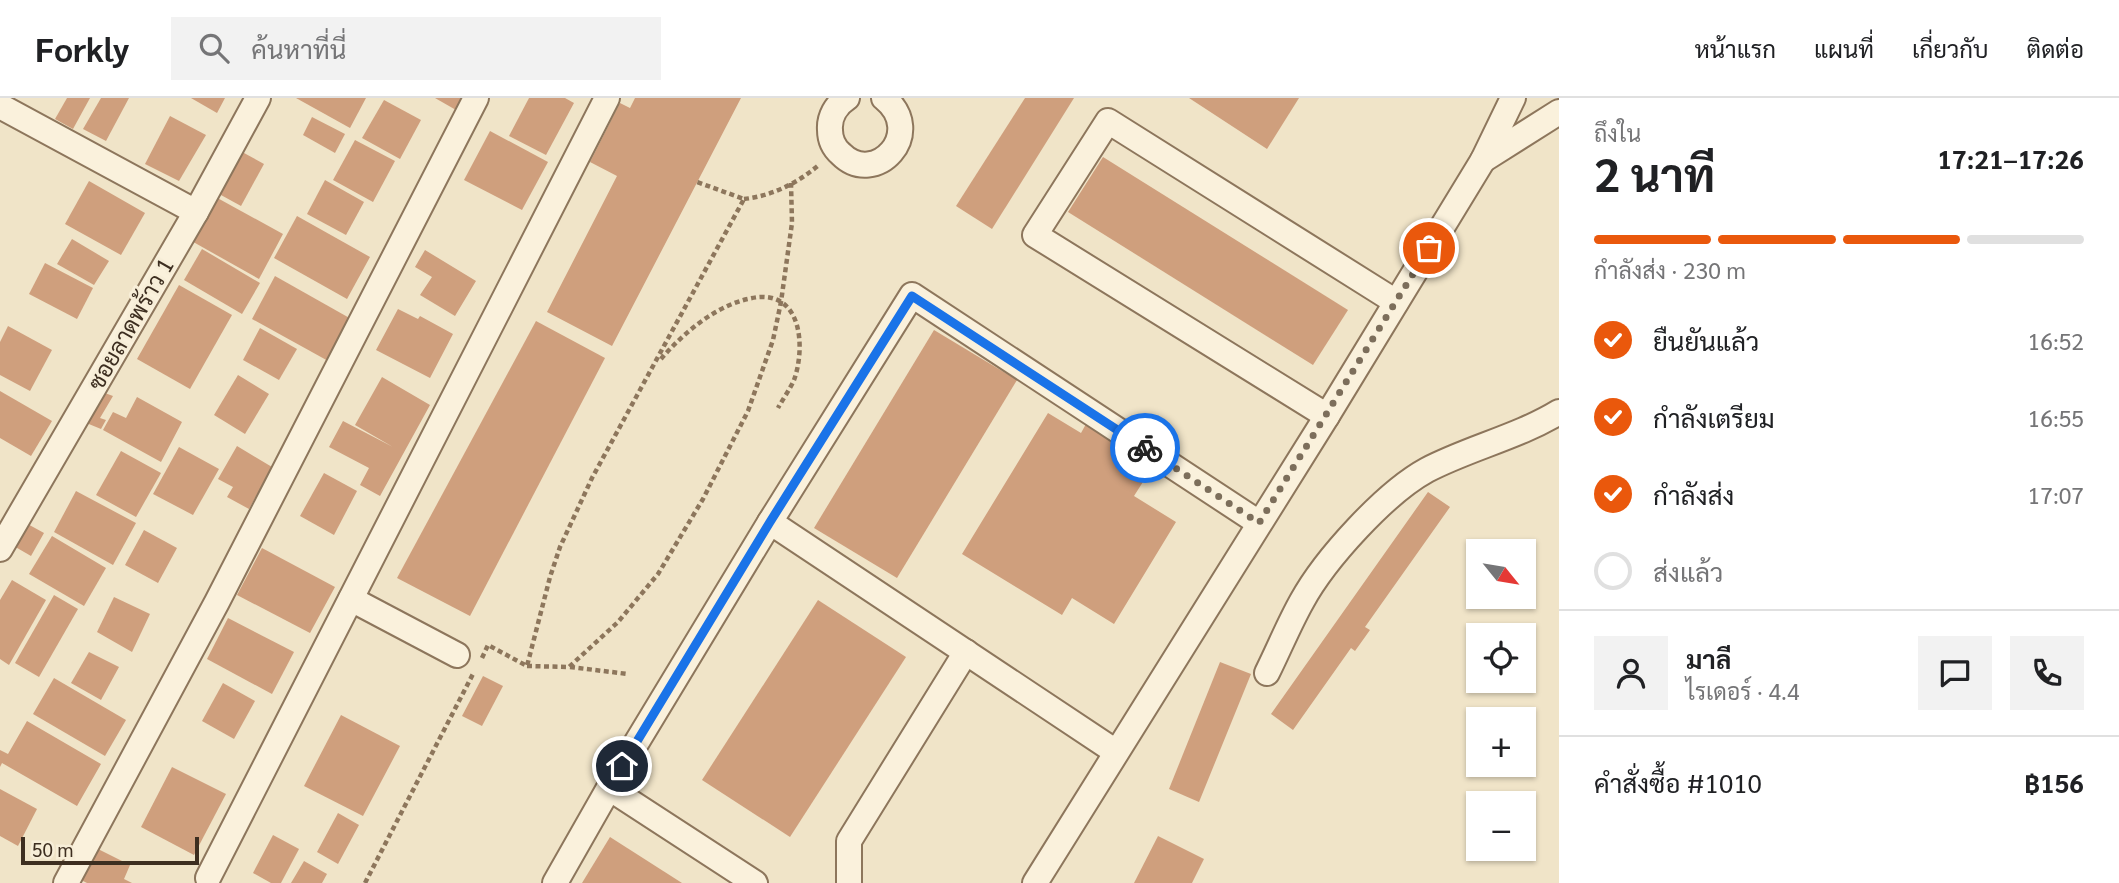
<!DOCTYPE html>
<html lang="th">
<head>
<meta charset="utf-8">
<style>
  :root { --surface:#fff; --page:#f2f2f2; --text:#202124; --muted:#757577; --line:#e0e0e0; --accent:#ea580c }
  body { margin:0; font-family:Georgia,Sarabun,serif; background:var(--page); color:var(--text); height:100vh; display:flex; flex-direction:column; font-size:26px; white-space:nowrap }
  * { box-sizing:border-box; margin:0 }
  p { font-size:23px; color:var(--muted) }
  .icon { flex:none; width:38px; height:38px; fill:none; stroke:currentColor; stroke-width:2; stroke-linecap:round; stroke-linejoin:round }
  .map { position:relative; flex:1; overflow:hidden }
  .drawer { display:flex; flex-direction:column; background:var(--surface); width:560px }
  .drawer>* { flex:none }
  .needle { width:46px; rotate:120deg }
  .fabs { position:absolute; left:1466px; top:441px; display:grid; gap:14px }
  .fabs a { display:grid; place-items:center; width:70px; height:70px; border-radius:0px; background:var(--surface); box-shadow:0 2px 5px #0004; font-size:35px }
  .scale { position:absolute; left:21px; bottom:18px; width:178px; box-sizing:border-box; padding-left:7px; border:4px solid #3d2e20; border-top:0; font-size:19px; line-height:24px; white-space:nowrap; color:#3d2e20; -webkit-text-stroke:5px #f7eed8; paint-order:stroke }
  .pin { position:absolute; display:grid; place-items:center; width:60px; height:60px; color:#fff; margin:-30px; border:4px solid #fff; border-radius:50%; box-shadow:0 2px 7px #0007 }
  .courier { position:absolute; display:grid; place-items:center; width:70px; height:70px; margin:-35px; border:5px solid #1a73e8; border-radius:50%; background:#fff; color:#222; box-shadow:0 2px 9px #0007 }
  .head em { font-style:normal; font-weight:700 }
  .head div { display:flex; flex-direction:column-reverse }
  .head { display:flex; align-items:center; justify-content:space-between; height:119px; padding:0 35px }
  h1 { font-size:46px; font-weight:700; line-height:52px }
  .bar { display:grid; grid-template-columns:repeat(4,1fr); gap:10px 7px; align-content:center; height:84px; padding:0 35px }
  .bar i { height:9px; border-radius:5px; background:var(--line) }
  .bar .selected { background:var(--accent) }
  .bar p { grid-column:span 4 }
  .line { display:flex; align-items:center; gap:18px; padding:0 35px; border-top:2px solid var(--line) }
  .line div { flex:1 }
  .round { display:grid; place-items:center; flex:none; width:74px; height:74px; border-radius:0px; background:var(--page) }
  ol { padding:0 35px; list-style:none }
  li { display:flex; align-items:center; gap:21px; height:77px }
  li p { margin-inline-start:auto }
  li .icon { padding:7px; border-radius:50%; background:var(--accent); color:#fff; stroke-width:4 }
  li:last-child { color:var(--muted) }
  li i { width:38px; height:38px; border:4px solid var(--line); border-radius:50% }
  header { display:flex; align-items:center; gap:42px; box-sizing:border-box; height:98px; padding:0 35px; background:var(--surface); border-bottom:2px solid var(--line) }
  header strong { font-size:33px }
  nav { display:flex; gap:38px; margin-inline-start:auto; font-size:24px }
  .search { width:490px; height:63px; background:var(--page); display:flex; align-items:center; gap:18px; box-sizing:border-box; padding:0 24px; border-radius:0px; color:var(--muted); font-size:26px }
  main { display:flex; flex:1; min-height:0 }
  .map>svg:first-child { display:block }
  .building { fill:#cf9f7d }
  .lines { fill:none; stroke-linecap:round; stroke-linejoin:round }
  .minor-casing { stroke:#8d765c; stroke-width:28 }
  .path { stroke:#8d765c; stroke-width:4.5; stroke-dasharray:5 3.5; stroke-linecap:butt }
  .minor { stroke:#faf1dc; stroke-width:24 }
  .done { stroke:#7c6e5b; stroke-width:7; stroke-dasharray:0 12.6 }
  .route { stroke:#1a73e8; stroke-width:9 }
  .labels { text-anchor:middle; stroke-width:6; stroke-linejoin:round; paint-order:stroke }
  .street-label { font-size:23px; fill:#3d2e20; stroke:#f7eed8 }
</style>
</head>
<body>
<header>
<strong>Forkly</strong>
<div class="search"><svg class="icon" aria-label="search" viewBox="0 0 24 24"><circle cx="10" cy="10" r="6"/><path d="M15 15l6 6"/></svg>ค้นหาที่นี่</div>
<nav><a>หน้าแรก</a><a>แผนที่</a><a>เกี่ยวกับ</a><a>ติดต่อ</a></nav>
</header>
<main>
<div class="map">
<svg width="1559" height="785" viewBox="0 0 1559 785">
  <rect width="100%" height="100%" fill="#f0e4c8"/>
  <g class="building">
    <path d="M67 0H90L73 31 55 21Z"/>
    <path d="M101 0H129L106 43 83 31Z"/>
    <path d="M191 0H225L217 15Z"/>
    <path d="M296 0H366L350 30Z"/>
    <path d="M435 0H462L456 12Z"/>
    <path d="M529 0H565L574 5 546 57 509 38Z"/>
    <path d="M635 0H741L612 248 547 214 617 78 590 64 620 5 630 10Z"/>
    <path d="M1025 0H1074L992 131 956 108Z"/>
    <path d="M1189 0H1299L1267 51Z"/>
    <path d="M384 2 421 22 400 61 362 40Z"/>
    <path d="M170 18 206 37 179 83 145 66Z"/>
    <path d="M312 19 345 36 335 55 303 37Z"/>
    <path d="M490 33 548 64 522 112 464 82Z"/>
    <path d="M355 42 395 63 373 104 333 82Z"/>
    <path d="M233 49 264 66 241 108 210 91Z"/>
    <path d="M1103 59 1348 212 1313 267 1068 114Z"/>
    <path d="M325 82 364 104 346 137 307 116Z"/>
    <path d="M89 83 145 115 121 157 65 126Z"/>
    <path d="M212 97 283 136 259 181 188 141Z"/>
    <path d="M297 118 370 159 347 201 274 160Z"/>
    <path d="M72 141 109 163 94 187 57 166Z"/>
    <path d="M202 151 260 185 242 216 184 182Z"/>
    <path d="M425 152 476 183 455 218 420 197 432 179 415 169Z"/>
    <path d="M45 165 93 190 77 221 29 196Z"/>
    <path d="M275 178 353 222 330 264 252 221Z"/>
    <path d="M179 187 232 217 190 291 137 261Z"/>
    <path d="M398 211 418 221 420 218 453 236 430 280 376 252Z"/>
    <path d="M536 223 605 260 470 518 397 480Z"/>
    <path d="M8 228 52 252 30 293 0 277V244Z"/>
    <path d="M260 230 297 251 279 282 243 262Z"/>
    <path d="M934 232 1017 282 897 480 814 430Z"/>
    <path d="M238 277 269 296 245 336 214 317Z"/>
    <path d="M382 279 430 307 380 398 360 387 369 370 329 349 343 323 393 349 355 327Z"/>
    <path d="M94 291 113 298 100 320 106 322 101 331 79 322Z"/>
    <path d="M0 293 52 323 31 358 0 340Z"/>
    <path d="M137 299 182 324 161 364 103 332 113 314 126 320Z"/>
    <path d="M1048 315 1081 335 1086 326 1119 346 1113 355 1148 376 1134 398 1176 424 1114 526 1072 500 1062 517 962 456Z"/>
    <path d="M237 348 272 369 249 411 227 399 233 389 218 381Z"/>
    <path d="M179 349 219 371 193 417 153 396Z"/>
    <path d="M121 353 161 375 136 419 96 397Z"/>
    <path d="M324 375 357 393 334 437 300 418Z"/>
    <path d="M76 393 136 425 113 467 54 434Z"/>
    <path d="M1428 394 1450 409 1365 529 1370 532 1355 553 1351 550 1293 632 1271 616Z"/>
    <path d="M24 424 44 435 31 458 12 447Z"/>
    <path d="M144 432 177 450 158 485 125 467Z"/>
    <path d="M52 438 106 470 84 508 29 476Z"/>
    <path d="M262 450 335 489 310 535 237 497Z"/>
    <path d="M12 482 46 502 9 567 0 561V502Z"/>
    <path d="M54 497 78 511 39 579 15 565Z"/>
    <path d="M114 499 150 516 132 554 97 534Z"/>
    <path d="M818 502 906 559 790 739 702 682Z"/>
    <path d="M228 520 294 554 272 596 207 561Z"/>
    <path d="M89 554 119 569 101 602 71 585Z"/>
    <path d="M1220 564 1251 576 1199 704 1169 691Z"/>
    <path d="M483 578 503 588 482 628 462 618Z"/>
    <path d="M54 580 126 622 105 658 33 616Z"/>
    <path d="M223 585 255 603 234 641 202 623Z"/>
    <path d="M341 617 400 648 363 718 304 688Z"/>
    <path d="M27 623 101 666 77 708 2 665 0 669V652L8 656Z"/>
    <path d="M172 669 226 696 194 757 141 729Z"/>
    <path d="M0 691 37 711 18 748 0 738Z"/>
    <path d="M338 715 359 727 338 766 317 754Z"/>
    <path d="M273 737 299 751 281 785H271L253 775Z"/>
    <path d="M1158 738 1204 761 1192 785H1134Z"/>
    <path d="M610 739 682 785H582Z"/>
    <path d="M98 751 130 767 124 781 132 785H87L81 782Z"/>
    <path d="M304 763 327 776 322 785H291Z"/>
  </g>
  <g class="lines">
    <defs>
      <g id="minor">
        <path d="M847 0C836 7 829 19 830 32 830 41 834 50 841 56 875 90 927 35 884 0"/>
        <path d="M0 8 196 114"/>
        <path d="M1483 62 1559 14"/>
        <path d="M1327 318 1035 137 1108 23 1396 204"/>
        <path d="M770 424 912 197 1259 425"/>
        <path d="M0 451 196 114 258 0"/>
        <path d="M351 501 457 557"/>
        <path d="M1267 575C1279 551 1289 526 1302 503 1325 461 1385 395 1427 372 1469 350 1518 339 1559 314"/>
        <path d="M208 780 607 0"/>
        <path d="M66 785 217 504 476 0"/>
        <path d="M555 785 609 690"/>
        <path d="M755 785 609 690 770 424 1116 654"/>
        <path d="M849 785V743L966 554"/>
        <path d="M1035 785 1327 318 1483 62 1513 0"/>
      </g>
    </defs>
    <use href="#minor" class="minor-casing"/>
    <g class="path">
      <path d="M744 101C772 98 798 85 820 66"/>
      <path d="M661 261C685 233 721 203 759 199 803 196 805 252 794 282 790 291 783 301 778 310"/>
      <path d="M482 560 488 547 527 568 550 479 560 449 592 380 744 101 697 84"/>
      <path d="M527 568 569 569 618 524 658 476 703 401 748 313 773 242 781 204 792 125 791 85"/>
      <path d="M570 569 628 576"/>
      <path d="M365 785 474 574"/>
    </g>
    <use href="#minor" class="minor"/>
  </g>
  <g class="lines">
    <path class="done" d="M1145 350 1259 425 1429 150"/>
    <path class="route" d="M622 668 770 424 912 198 1145 350"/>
  </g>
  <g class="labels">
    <g class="street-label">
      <text transform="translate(131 226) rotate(-60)" y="8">ซอยลาดพร้าว 1</text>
    </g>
  </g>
</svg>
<div class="fabs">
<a><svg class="needle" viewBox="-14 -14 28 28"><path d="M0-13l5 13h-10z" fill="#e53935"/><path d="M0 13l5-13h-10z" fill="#757577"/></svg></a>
<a><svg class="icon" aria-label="locate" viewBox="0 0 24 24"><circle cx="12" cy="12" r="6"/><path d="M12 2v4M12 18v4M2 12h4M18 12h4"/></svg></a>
<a>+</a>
<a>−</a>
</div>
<div class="scale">50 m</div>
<div class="pin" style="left:1429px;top:150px;background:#ea580c"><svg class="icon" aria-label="bag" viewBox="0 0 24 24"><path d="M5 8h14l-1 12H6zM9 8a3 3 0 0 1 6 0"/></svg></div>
<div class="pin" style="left:622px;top:668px;background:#1f2937"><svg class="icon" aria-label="home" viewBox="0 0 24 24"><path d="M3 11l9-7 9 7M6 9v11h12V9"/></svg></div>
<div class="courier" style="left:1145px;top:350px"><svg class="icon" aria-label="bike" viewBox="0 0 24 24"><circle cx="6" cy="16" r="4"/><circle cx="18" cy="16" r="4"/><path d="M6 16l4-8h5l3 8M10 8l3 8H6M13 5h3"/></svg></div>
</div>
<section class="drawer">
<div class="head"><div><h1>2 นาที</h1><p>ถึงใน</p></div><em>17:21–17:26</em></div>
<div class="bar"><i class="selected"></i><i class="selected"></i><i class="selected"></i><i></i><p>กำลังส่ง · 230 m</p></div>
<ol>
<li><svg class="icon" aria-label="check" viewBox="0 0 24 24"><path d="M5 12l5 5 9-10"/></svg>ยืนยันแล้ว<p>16:52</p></li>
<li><svg class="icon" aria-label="check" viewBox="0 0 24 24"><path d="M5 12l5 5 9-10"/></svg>กำลังเตรียม<p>16:55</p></li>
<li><svg class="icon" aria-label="check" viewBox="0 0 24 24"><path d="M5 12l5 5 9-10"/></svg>กำลังส่ง<p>17:07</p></li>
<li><i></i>ส่งแล้ว</li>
</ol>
<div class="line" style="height:126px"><a class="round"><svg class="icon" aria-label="person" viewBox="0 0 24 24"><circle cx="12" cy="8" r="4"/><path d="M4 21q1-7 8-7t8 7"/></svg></a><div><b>มาลี</b><p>ไรเดอร์ · 4.4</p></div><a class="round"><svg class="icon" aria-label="chat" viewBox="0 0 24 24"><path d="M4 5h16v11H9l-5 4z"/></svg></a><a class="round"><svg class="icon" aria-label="phone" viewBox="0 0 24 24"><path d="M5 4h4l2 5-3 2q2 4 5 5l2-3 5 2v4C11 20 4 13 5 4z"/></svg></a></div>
<div class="line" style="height:91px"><div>คำสั่งซื้อ #1010</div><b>฿156</b></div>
</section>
</main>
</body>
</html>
